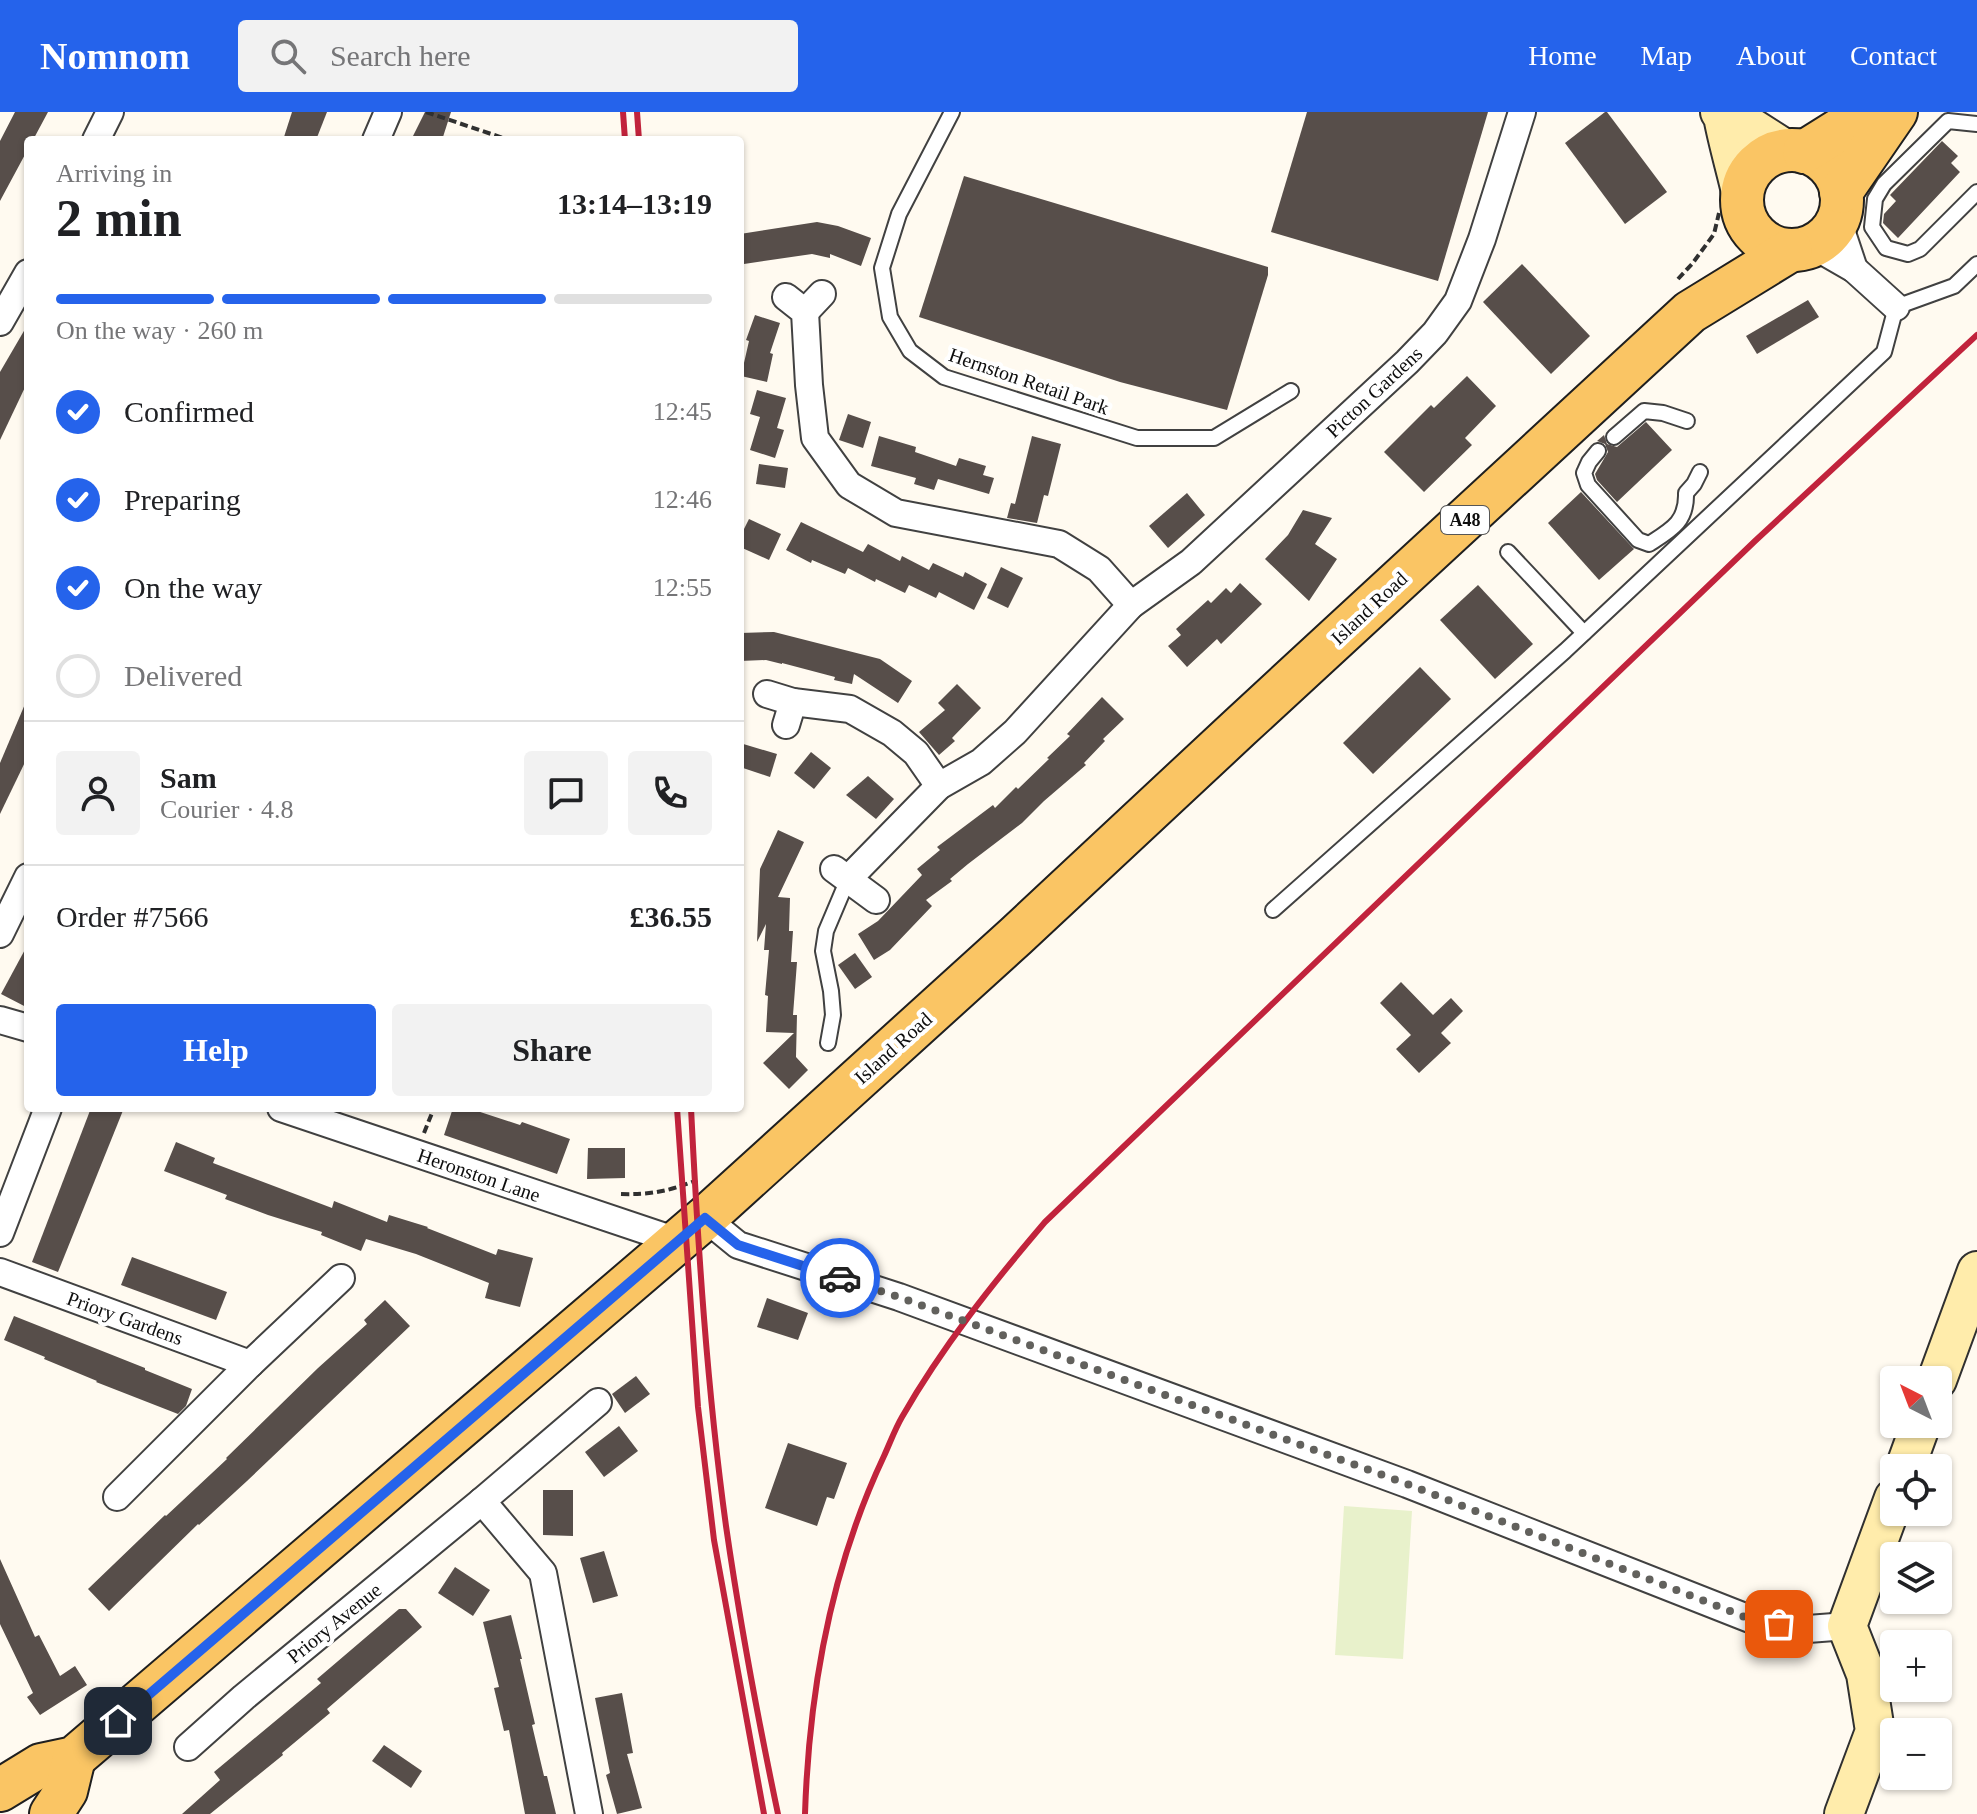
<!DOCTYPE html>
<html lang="en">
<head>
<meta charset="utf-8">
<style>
  :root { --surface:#fff; --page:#f2f2f2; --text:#202124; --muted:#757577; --line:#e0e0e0; --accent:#2563eb }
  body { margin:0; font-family:Georgia,serif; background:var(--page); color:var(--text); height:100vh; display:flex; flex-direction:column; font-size:30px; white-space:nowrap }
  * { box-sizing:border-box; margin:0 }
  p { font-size:26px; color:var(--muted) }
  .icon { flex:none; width:44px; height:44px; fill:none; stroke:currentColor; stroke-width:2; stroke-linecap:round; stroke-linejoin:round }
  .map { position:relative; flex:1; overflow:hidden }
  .details { position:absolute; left:24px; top:24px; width:720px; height:976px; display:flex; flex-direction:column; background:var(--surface); border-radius:8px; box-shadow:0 2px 6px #0004 }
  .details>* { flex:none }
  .needle { width:52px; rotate:318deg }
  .controls { position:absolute; left:1880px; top:1254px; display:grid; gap:16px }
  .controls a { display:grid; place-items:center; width:72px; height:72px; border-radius:8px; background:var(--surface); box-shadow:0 2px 6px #0004; font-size:40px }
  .pin { position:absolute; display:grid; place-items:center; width:68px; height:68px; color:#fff; margin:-34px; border-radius:16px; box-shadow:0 4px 12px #0006 }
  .courier { position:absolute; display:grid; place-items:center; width:80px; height:80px; margin:-40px; border:6px solid #2563eb; border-radius:50%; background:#fff; color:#222; box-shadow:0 2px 10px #0007 }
  .head em { font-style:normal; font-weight:700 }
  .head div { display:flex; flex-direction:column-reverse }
  .head { display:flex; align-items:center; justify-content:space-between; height:136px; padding:0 32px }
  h1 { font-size:52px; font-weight:700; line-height:60px }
  .bar { display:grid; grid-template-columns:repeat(4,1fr); gap:12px 8px; align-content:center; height:96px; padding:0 32px }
  .bar i { height:10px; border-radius:6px; background:var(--line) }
  .bar .on { background:var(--accent) }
  .bar p { grid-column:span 4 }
  .line { display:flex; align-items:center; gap:20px; padding:0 32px; border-top:2px solid var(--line) }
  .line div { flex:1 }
  .round { display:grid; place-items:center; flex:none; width:84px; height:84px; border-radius:8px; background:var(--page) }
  ol { padding:0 32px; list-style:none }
  li { display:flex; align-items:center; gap:24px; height:88px }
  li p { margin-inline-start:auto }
  li .icon { padding:8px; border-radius:50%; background:var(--accent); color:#fff; stroke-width:4 }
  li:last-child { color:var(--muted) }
  li i { width:44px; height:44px; border:4px solid var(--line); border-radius:50% }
  .action { display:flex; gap:16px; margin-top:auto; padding:16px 32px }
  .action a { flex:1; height:92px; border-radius:8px; background:var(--accent); color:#fff; font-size:32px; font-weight:700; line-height:92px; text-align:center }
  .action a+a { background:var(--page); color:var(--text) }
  header { display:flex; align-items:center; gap:48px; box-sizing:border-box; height:112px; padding:0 40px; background:var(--accent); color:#fff }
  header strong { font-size:38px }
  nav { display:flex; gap:44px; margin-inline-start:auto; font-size:28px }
  .search { width:560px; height:72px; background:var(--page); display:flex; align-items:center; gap:20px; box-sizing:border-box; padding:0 28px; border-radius:8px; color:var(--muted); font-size:30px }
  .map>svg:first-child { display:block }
  .pitch { fill:#e8f1cb }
  .building { fill:#574e4a }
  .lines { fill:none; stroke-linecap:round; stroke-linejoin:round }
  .lane-casing { stroke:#414141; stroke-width:18 }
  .street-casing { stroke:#414141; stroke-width:30 }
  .secondary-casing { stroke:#303030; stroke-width:42 }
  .primary-casing { stroke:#1f1f1f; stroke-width:46 }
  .path { stroke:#303030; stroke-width:4; stroke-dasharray:8 4; stroke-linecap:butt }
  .lane { stroke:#fff; stroke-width:14 }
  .street { stroke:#fff; stroke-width:26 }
  .secondary { stroke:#ffecab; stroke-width:38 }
  .primary { stroke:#fac564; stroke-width:42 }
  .rail { stroke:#c1233c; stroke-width:6 }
  .done { stroke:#62615d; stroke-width:8; stroke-dasharray:0 14.4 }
  .route { stroke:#2563eb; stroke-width:10 }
  .labels { text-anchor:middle; stroke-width:8; stroke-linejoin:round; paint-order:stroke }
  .shield { fill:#fff; stroke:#565656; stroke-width:2 }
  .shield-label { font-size:18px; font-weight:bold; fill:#0e0e0e }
  .street-label { font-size:20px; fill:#0e0e0e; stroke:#fff }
</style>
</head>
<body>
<header>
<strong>Nomnom</strong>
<div class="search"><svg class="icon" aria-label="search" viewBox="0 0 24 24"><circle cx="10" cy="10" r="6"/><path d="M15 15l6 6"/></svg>Search here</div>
<nav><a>Home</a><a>Map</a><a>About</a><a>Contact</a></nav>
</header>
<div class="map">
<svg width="1977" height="1702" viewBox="0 0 1977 1702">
  <rect width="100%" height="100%" fill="#fffaf0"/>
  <path class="pitch" d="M1344 1394 1412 1399 1403 1547 1335 1543Z"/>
  <g class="building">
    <path d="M15 0H48L33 28H28V37L0 89V29Z"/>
    <path d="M292 0H327L316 28H283Z"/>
    <path d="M425 0H451L442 28H411Z"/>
    <path d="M1307 0H1488L1438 169 1271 120Z"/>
    <path d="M1605 0H1607L1667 80 1625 112 1565 31Z"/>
    <path d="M1942 29 1958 44 1951 51 1960 60 1898 126 1883 111 1884 102 1896 89 1890 83Z"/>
    <path d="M964 64 1268 155V163L1227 298 1120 270 919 205Z"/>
    <path d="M817 110 838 114 871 126 861 154 830 142V146L812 142 744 152 740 122Z"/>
    <path d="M1522 152 1590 224 1551 262 1483 190Z"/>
    <path d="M1808 188 1819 205 1757 242 1746 224Z"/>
    <path d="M755 203 780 211 770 241 773 242 767 270 741 264 749 229 746 228Z"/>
    <path d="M28 212V269L0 328V260Z"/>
    <path d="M1467 264 1496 294 1465 326 1472 333 1424 380 1384 340 1431 293 1434 296Z"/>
    <path d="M757 278 786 286 777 316 784 318 775 346 750 338 760 305 750 302Z"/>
    <path d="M848 302 871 310 863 336 839 328Z"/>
    <path d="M1646 310 1672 338 1617 390 1597 368 1595 362 1608 340 1605 332 1597 329 1604 323 1607 332 1617 335Z"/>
    <path d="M879 324 916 335 915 340 956 354 959 346 986 354 983 363 994 366 989 382 938 367 934 378 914 372 916 366 871 354Z"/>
    <path d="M1032 324 1061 332 1048 384 1044 383 1037 411 1007 406 1011 391 1015 392Z"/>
    <path d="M759 352 788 356 785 376 756 372Z"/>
    <path d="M1581 380 1634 437 1599 468 1548 411Z"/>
    <path d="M1187 381 1205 403 1168 436 1149 414Z"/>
    <path d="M1303 398 1332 406 1315 432 1337 447 1309 489 1265 447 1288 423Z"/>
    <path d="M749 407 781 422 769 448 740 435V425Z"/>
    <path d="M801 410 863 440 868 432 900 449 902 444 929 458 933 451 963 465 965 460 987 472 974 498 939 480 936 486 909 473 905 481 876 467 875 470 848 456 845 462 812 448 811 451 786 438Z"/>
    <path d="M1001 455 1023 466 1008 496 987 486Z"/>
    <path d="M1240 471 1262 492 1221 532 1217 527 1187 555 1168 534 1181 523 1176 517 1208 488 1211 491 1226 476 1231 481Z"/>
    <path d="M1478 473 1533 532 1495 567 1440 508Z"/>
    <path d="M774 520 880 547 912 569 898 591 854 562 852 572 834 568 835 565 782 551V552L766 548 740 549V521Z"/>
    <path d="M1420 555 1451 587 1373 662 1343 631Z"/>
    <path d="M957 572 981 596 952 626 955 629 939 643 919 620 945 598 938 591Z"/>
    <path d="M28 585V644L0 702V651Z"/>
    <path d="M1102 585 1124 607 1103 627 1105 629 1084 651 1086 653 1044 689 1022 711 968 752 950 767 952 769 926 788 932 794 890 838 874 848 858 822 878 809 922 763 917 757 940 738 937 735 993 693 995 696 1016 675 1018 677 1049 647 1047 646 1070 624 1067 622Z"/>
    <path d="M740 631 777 642 770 665 740 655Z"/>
    <path d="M811 640 831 656 814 677 794 661Z"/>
    <path d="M868 664 894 687 876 707 846 683Z"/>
    <path d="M778 718 804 730 778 785 790 786 789 819H793L791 850H797L793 903H797L796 945 808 958 789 977 763 951 794 921 766 920 768 884 765 883 769 838H764L766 812 757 830 760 757Z"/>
    <path d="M28 832V896L1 882Z"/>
    <path d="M855 841 872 865 855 877 838 853Z"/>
    <path d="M1401 870 1433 903 1451 886 1463 899 1441 921 1451 931 1419 961 1396 937 1411 923 1380 891Z"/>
    <path d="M91 996H124L58 1160 32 1150Z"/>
    <path d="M453 996H468L520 1013 522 1010 570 1027 557 1062 444 1023Z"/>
    <path d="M176 1030 215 1046 213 1051 332 1096 334 1089 387 1110 389 1103 428 1115 427 1116 496 1143 498 1137 533 1146 520 1195 485 1186 489 1171 416 1142 366 1127 361 1139 321 1123 322 1120 268 1103 225 1087 227 1083 164 1059Z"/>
    <path d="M588 1036H625V1066L587 1067Z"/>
    <path d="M132 1145 227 1180 216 1208 121 1173Z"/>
    <path d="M767 1186 808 1201 798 1228 757 1215Z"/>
    <path d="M385 1188 410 1214 247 1369 199 1413 198 1412 109 1499 88 1477 165 1403 166 1404 227 1347 226 1346 318 1256 367 1212 364 1208Z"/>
    <path d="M14 1204 145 1256V1258L192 1277 186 1294 178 1302 96 1270 97 1269 44 1247 45 1245 4 1228Z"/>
    <path d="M636 1264 650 1282 625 1301 612 1282Z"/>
    <path d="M619 1314 638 1339 604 1365 585 1340Z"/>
    <path d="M788 1331 847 1351 834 1387 827 1385 817 1414 765 1396Z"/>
    <path d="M543 1378H573V1424L543 1423Z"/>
    <path d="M604 1439 618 1484 593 1491 580 1446Z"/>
    <path d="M0 1447 35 1525 39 1523 60 1564 75 1554 87 1573 40 1603 27 1585 33 1581 0 1512Z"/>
    <path d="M455 1455 490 1478 473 1504 438 1481Z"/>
    <path d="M399 1497H406L422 1515 327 1597 330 1601 282 1641 283 1643 210 1702H182L220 1668 214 1660 321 1571 317 1567Z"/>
    <path d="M511 1503 522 1547H520L535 1612 532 1613 544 1664H547L556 1702H525L509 1618 504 1619 494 1576 499 1575 483 1510Z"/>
    <path d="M622 1581 633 1641 627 1642 642 1696 617 1702 606 1663 610 1661 595 1586Z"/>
    <path d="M384 1633 422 1659 411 1676 372 1649Z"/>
  </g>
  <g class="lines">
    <defs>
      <g id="lane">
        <path d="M952 0 899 102 882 156 890 205 910 239 944 265 1137 326H1214L1291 279"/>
        <path d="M1977 12 1948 9 1884 72 1875 87 1872 115 1886 136 1908 142 1920 137 1977 80"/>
        <path d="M1614 325 1644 299 1663 301 1687 309"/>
        <path d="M1598 339 1589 350 1584 361 1588 373 1638 428 1649 432C1671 418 1687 410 1686 381L1694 372 1700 360"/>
        <path d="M1508 440 1584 521"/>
        <path d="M1273 798 1565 539 1884 240 1896 195 1954 174 1977 152"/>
        <path d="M828 931 833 903 831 879 823 839 826 819 848 767"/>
      </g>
      <g id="street">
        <path d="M96 28 110 0"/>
        <path d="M376 28 388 0"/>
        <path d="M1838 109 1854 157"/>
        <path d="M1814 134 1854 157 1896 195"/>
        <path d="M786 185 805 200 809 273 815 326 849 373 896 401 1059 432 1099 457 1131 493"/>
        <path d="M805 200 822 182"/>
        <path d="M0 210 28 161"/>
        <path d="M767 582 793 590 850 597 892 621 916 641 939 674"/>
        <path d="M786 613 793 590"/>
        <path d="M834 757 876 788"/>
        <path d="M848 767 939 674 981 650 1015 620 1131 493 1191 450 1407 250 1435 221 1458 189 1482 127 1522 0"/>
        <path d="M0 822 28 765"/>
        <path d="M0 908 28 916"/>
        <path d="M281 996 677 1129"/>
        <path d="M705 1106 738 1133 899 1185 1407 1372 1750 1507 1808 1517 1847 1514"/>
        <path d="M0 1121 48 996"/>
        <path d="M0 1160 250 1252"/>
        <path d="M117 1385 250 1252 341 1166"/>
        <path d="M482 1389 543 1461 589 1702"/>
        <path d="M188 1635 244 1585 482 1389 598 1290"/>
      </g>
      <g id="secondary">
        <path d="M1720 0 1723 4C1728 31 1736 57 1742 84"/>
        <path d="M1723 4 1752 16 1788 39"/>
        <path d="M1937 1268 1977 1159"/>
        <path d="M1905 1356 1921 1312"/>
        <path d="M1844 1702 1875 1619 1866 1562 1847 1514 1894 1386"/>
      </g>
      <g id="primary">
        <circle cx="1792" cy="88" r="50"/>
        <path d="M1804 40 1868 0"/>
        <path d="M1841 80 1896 0"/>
        <path d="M0 1678 41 1653 74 1646 705 1106 1016 824 1239 616 1690 200 1791 138"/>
        <path d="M51 1702 66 1679 74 1646"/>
      </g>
    </defs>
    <use href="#lane" class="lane-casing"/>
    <use href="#street" class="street-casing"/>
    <use href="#secondary" class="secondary-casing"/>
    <use href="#primary" class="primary-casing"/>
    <g class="path">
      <path d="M426 0 509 28"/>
      <path d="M1678 167 1692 152 1714 122 1719 101"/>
      <path d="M424 1021 434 996"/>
      <path d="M621 1082C650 1083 670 1079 697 1068"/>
    </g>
    <use href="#lane" class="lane"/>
    <use href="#street" class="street"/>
    <use href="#secondary" class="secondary"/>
    <use href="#primary" class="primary"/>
    <g class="rail">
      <path d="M623 0 625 28"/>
      <path d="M637 0 639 28"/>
      <path d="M677 996 698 1295 714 1428 764 1702"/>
      <path d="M691 996C698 1136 707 1276 726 1414 740 1511 758 1607 778 1702"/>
      <path d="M805 1702C809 1578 831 1456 884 1344 890 1331 895 1317 902 1305 942 1235 993 1171 1045 1110L1755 429 1977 223"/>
    </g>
  </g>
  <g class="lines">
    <path class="done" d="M840 1166 899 1185 1407 1372 1750 1507 1779 1512"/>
    <path class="route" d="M118 1609 705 1106 738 1133 840 1166"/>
  </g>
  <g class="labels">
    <rect class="shield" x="1441" y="394" width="48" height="28" rx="6"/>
    <g class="shield-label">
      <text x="1465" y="414">A48</text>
    </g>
    <g class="street-label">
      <text transform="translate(1029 269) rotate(19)" y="7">Hernston Retail Park</text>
      <text transform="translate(1374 280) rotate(-43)" y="7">Picton Gardens</text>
      <text transform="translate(1369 496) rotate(-43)" y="7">Island Road</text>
      <text transform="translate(893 936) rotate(-42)" y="7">Island Road</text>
      <text transform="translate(479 1063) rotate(19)" y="7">Heronston Lane</text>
      <text transform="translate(125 1206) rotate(20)" y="7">Priory Gardens</text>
      <text transform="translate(334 1511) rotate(-39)" y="7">Priory Avenue</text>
    </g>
  </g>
</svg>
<div class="controls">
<a><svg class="needle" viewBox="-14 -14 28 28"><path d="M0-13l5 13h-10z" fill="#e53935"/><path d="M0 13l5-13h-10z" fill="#757577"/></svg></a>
<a><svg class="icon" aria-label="locate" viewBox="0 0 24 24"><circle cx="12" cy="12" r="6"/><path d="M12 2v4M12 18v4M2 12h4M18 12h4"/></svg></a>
<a><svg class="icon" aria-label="layers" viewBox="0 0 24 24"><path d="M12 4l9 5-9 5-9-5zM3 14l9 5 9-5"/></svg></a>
<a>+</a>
<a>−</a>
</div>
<div class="pin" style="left:1779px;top:1512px;background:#ea580c"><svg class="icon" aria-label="bag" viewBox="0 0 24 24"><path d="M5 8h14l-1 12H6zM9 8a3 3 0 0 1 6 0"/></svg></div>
<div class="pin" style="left:118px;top:1609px;background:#1f2937"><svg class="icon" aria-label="home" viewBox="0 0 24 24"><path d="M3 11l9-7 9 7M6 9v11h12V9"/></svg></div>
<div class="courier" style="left:840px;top:1166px"><svg class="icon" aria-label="car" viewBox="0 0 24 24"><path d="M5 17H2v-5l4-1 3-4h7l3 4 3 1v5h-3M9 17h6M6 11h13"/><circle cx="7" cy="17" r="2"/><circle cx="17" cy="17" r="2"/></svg></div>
<section class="details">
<div class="head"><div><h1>2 min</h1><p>Arriving in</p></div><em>13:14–13:19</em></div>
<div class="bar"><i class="on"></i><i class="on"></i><i class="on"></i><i></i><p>On the way · 260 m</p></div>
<ol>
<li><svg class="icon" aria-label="check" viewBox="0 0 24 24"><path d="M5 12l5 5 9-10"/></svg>Confirmed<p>12:45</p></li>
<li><svg class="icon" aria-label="check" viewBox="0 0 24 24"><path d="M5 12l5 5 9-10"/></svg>Preparing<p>12:46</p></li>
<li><svg class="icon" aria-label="check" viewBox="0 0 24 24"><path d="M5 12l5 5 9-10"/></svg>On the way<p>12:55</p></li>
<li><i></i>Delivered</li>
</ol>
<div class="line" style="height:144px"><a class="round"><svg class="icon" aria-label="person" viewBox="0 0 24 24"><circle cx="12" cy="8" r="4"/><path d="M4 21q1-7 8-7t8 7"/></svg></a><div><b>Sam</b><p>Courier · 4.8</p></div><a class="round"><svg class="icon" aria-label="chat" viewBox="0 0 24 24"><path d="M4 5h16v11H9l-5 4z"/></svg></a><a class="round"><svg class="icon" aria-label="phone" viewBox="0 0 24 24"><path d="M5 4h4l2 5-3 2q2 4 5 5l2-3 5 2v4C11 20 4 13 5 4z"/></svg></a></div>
<div class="line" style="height:104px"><div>Order #7566</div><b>£36.55</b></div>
<div class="action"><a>Help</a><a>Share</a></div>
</section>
</div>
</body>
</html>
